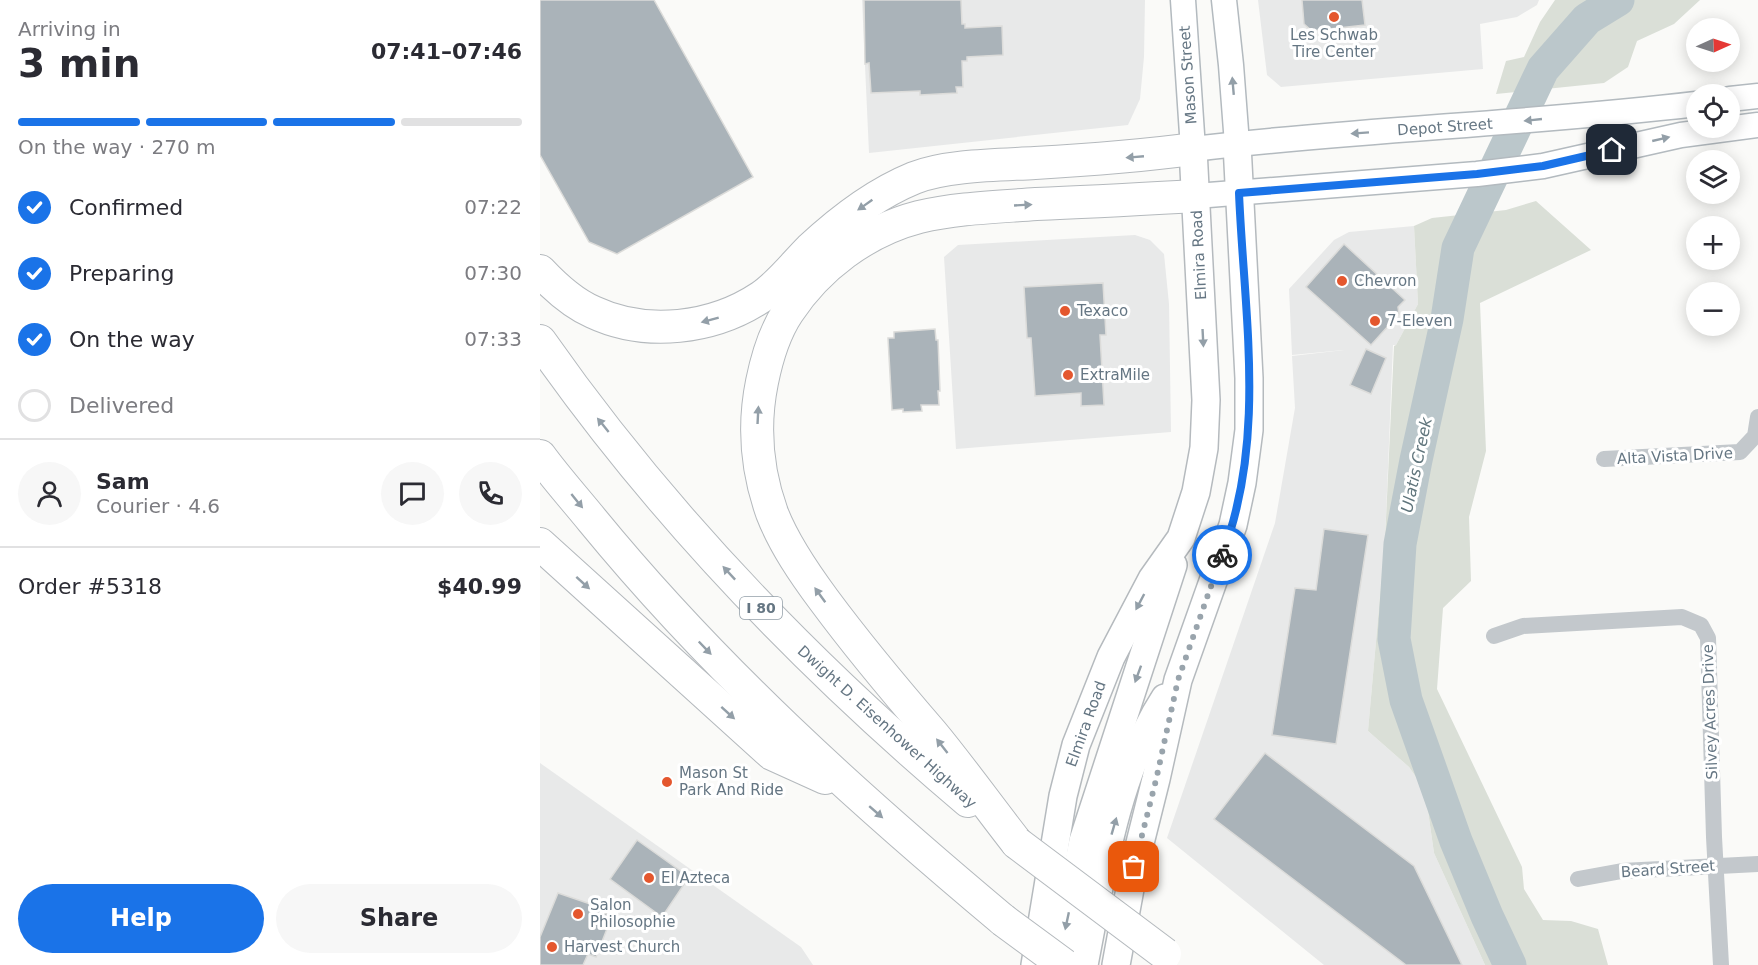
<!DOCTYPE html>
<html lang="en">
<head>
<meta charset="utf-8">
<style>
  :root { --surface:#fff; --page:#f7f7f7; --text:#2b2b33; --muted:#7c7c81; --line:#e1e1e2; --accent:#1a73e8 }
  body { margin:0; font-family:"DejaVu Sans",sans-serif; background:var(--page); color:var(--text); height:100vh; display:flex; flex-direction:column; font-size:22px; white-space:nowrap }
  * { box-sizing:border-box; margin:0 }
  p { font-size:20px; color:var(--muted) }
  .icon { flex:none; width:33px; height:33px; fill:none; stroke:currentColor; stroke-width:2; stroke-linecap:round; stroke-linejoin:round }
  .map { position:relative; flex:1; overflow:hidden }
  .drawer { display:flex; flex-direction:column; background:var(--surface); width:540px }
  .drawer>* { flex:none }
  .needle { width:39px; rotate:87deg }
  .tools { position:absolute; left:1146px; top:18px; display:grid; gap:12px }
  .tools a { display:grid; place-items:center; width:54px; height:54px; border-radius:50%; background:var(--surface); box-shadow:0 3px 15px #0003; font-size:30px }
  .pin { position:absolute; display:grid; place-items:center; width:51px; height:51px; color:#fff; margin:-26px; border-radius:12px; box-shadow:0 3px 9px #0006 }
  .courier { position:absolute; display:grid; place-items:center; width:60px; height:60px; margin:-30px; border:4px solid #1a73e8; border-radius:50%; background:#fff; color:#222; box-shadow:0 2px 8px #0007 }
  .head em { font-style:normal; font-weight:700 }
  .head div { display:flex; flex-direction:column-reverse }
  .head { display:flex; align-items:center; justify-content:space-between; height:102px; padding:0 18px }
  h1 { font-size:39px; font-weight:700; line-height:45px }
  .bar { display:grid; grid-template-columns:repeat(4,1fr); gap:9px 6px; align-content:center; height:72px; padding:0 18px }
  .bar i { height:8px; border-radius:4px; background:var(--line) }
  .bar .on { background:var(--accent) }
  .bar p { grid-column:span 4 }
  .line { display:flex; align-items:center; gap:15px; padding:0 18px; border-top:2px solid var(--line) }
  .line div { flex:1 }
  .round { display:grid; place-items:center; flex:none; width:63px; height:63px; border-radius:32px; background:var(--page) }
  ol { padding:0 18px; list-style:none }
  li { display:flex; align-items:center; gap:18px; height:66px }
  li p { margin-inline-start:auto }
  li .icon { padding:6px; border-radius:50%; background:var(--accent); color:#fff; stroke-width:4 }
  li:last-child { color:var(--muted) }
  li i { width:33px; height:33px; border:3px solid var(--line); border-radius:50% }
  .cta { display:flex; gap:12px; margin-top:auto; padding:12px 18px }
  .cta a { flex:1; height:69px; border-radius:36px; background:var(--accent); color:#fff; font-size:24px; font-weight:700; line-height:69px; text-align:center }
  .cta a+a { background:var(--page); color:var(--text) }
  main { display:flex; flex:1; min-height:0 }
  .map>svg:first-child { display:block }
  .built { fill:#e8e9e9 }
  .green { fill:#dadfd7 }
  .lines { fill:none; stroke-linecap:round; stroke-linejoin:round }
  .river { stroke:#bbc7cb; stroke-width:33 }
  .building { fill:#aab3b9; stroke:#dcdcda; stroke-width:1.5 }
  .secondary-casing { stroke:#b3babf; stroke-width:27 }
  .primary-casing { stroke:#b5babe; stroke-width:30 }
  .motorway-casing { stroke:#b4b9bd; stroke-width:34 }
  .minor { stroke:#c3c8cc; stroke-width:16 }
  .secondary { stroke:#fff; stroke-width:24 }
  .primary { stroke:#fff; stroke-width:27 }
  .motorway { stroke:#fff; stroke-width:32 }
  .motorway-bridge-casing { stroke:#b4b9bd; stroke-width:34; stroke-linecap:butt }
  .motorway-bridge { stroke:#fff; stroke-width:32 }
  .oneway { fill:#939fa8 }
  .done { stroke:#99a4ac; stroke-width:6; stroke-dasharray:0 10.8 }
  .route { stroke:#1a73e8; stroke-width:8 }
  .poi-dot { fill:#e4572e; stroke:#fff; stroke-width:2 }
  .labels { text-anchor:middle; stroke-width:6; stroke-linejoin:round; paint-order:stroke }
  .shield { fill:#fff; stroke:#939fa8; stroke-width:1.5 }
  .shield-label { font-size:14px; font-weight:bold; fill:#657683 }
  .poi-label { font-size:15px; fill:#657683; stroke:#fff; text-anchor:start }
  .street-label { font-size:15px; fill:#657683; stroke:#fff }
  .water-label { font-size:16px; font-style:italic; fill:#60757c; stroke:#fff }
</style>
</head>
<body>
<main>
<section class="drawer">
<div class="head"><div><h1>3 min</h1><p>Arriving in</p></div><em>07:41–07:46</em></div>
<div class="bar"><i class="on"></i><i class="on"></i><i class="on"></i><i></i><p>On the way · 270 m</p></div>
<ol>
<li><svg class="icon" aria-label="check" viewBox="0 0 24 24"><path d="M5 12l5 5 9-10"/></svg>Confirmed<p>07:22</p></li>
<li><svg class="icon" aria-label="check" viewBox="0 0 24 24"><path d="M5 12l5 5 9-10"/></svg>Preparing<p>07:30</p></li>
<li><svg class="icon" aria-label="check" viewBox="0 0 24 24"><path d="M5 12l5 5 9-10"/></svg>On the way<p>07:33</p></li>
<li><i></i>Delivered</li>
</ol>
<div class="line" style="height:108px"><a class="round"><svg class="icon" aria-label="person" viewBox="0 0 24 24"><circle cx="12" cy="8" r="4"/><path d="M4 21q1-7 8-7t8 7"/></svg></a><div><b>Sam</b><p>Courier · 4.6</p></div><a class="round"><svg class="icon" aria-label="chat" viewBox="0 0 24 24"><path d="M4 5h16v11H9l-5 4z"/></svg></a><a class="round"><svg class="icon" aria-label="phone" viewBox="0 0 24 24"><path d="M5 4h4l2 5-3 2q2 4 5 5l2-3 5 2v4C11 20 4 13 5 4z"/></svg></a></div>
<div class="line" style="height:78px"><div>Order #5318</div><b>$40.99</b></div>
<div class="cta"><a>Help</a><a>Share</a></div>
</section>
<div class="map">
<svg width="1218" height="965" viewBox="0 0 1218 965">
  <rect width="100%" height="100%" fill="#fafaf8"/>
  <g class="built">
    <path d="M322 0H605L604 57 600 99 588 125 329 153Z"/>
    <path d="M718 0H999L997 5 977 17 940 24 943 69 741 87 727 75Z"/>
    <path d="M874 226 878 304 856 345H853L845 540 828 731 869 767 885 790 894 853 945 965H784L627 838 735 523 755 408 752 356 804 350 752 355 749 289 794 240 809 232Z"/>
    <path d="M595 235 610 240 624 254 629 304 631 432 416 449 404 257 418 245Z"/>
    <path d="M0 763 261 947 273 965H0Z"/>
  </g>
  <g class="green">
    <path d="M1015 0H1160L1134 24 1097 41 1088 67 1064 83 956 94 966 61 984 57 1000 22Z"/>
    <path d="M996 201 1051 250 940 303 946 451 929 517 931 581 903 608 897 689 982 867 984 889 1003 920 1031 921 1058 929 1068 965H945L894 853 885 790 869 767 828 731 845 540 854 346 856 345 878 304 874 226 892 218 966 210Z"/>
  </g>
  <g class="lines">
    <path class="river" d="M970 965 947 916 916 841 866 700 854 639 860 544 876 460 907 319 918 248 1003 69 1047 19 1078 0"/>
  </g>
  <g class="building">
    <path d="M0 0H114L213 177 77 254 49 242 0 155Z"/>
    <path d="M324 0H421L422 24H425V28L462 26 463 55 427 57V61H422L423 87H416L417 93 380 95V91L331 93 329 63 325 64Z"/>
    <path d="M762 0H822L825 25 772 31 764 24Z"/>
    <path d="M804 244 865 300 858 307 859 314 831 345 766 287Z"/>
    <path d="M563 283 566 335H560L564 405 541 406V393L495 396 491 338H487L484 287Z"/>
    <path d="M395 329 396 340H398L400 391H398L399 405H381L382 411 363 412V409L352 410 348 338H354V332Z"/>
    <path d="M826 349 846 358 831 394 810 385Z"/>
    <path d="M784 529 828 535 796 744 732 735 755 588 776 590Z"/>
    <path d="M725 753 874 866 922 965H866L674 819Z"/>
    <path d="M97 840 149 877 122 917 70 879Z"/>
    <path d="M18 893 65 909 64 913 72 916 56 957 48 954 43 965H0V937Z"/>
  </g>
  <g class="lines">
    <defs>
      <g id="secondary">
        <path d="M643 0 653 149C820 129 989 124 1156 104"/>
        <path d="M684 0 691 65 697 144"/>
        <path d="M1190 99 1218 96"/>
        <path d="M656 196 937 174 1003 166 1141 135 1218 125"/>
      </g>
      <g id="primary">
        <path d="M495 965 523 796 536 745 571 657 612 579 641 538 656 492 664 448 666 400 653 149"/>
        <path d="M518 965 543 841 633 565"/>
        <path d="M544 965C561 878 576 773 625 698"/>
        <path d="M576 965 594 867 616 779 638 680 693 525 702 483 709 430V378L697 144"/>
      </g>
      <g id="motorway">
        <path d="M0 271C15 287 32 303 53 312 106 337 173 329 221 297 240 284 254 265 270 249 301 220 335 194 374 178 407 165 459 165 495 163 548 160 600 156 653 149"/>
        <path d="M0 341C121 514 267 665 428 801"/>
        <path d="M0 456C16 478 35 499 52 520 174 669 315 796 463 920"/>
        <path d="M0 544 232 754 285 778"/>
        <path d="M477 843C448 806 421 768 392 733 354 689 318 646 284 600 264 573 244 544 232 513 217 471 213 426 222 382 227 357 234 333 248 312 278 267 325 231 379 217 417 208 457 207 496 204 549 202 602 199 656 196"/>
      </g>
    </defs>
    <use href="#secondary" class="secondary-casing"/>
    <use href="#primary" class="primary-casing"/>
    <use href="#motorway" class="motorway-casing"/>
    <g class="minor">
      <path d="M1064 459 1200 452 1215 436 1218 417"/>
      <path d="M954 636 983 626 1142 617 1161 625 1168 638 1174 837 1181 965"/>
      <path d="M1038 879 1082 871 1218 864"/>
    </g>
    <use href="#secondary" class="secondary"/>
    <use href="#primary" class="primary"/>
    <use href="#motorway" class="motorway"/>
    <defs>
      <g id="motorway-bridge">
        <path d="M477 843 625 954"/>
        <path d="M463 920 524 965"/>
      </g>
    </defs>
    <use href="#motorway-bridge" class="motorway-bridge-casing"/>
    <use href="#motorway-bridge" class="motorway-bridge"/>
  </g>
  <defs><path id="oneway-solid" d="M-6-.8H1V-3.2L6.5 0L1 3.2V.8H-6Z" transform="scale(1.5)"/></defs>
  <g class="oneway">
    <use href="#oneway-solid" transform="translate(693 86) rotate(-95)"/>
    <use href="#oneway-solid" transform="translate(993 120) rotate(174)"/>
    <use href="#oneway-solid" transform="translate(820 133) rotate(176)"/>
    <use href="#oneway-solid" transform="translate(1121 139) rotate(-13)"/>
    <use href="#oneway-solid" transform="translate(595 157) rotate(175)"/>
    <use href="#oneway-solid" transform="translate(325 205) rotate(145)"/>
    <use href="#oneway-solid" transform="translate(483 205) rotate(-3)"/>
    <use href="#oneway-solid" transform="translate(170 320) rotate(165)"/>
    <use href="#oneway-solid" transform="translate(663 338) rotate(87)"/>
    <use href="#oneway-solid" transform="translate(218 415) rotate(-87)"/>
    <use href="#oneway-solid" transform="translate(63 425) rotate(-129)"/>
    <use href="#oneway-solid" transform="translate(37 501) rotate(51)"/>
    <use href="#oneway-solid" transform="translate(189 573) rotate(-133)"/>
    <use href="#oneway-solid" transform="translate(43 583) rotate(42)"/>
    <use href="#oneway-solid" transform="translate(280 595) rotate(-126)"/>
    <use href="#oneway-solid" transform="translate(600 602) rotate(118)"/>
    <use href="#oneway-solid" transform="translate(165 648) rotate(46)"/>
    <use href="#oneway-solid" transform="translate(598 674) rotate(110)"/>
    <use href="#oneway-solid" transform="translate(188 713) rotate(42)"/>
    <use href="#oneway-solid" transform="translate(402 746) rotate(-128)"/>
    <use href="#oneway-solid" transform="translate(336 812) rotate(41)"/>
    <use href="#oneway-solid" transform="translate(574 826) rotate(-74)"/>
    <use href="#oneway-solid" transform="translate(527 921) rotate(102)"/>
  </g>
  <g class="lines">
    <path class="done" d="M594 867 616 780 638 680 682 555"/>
    <path class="route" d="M682 555C727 440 704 313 699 193L937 174 1003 166 1072 150"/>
  </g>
  <g class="poi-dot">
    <circle cx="794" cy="17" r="6"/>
    <circle cx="802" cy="281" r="6"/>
    <circle cx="525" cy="311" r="6"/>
    <circle cx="835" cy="321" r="6"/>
    <circle cx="528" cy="375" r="6"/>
    <circle cx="127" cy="782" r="6"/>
    <circle cx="109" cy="878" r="6"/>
    <circle cx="38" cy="914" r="6"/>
    <circle cx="12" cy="947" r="6"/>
  </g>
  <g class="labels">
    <rect class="shield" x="200" y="597" width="42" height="22" rx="4.5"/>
    <g class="shield-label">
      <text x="221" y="613">I 80</text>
    </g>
    <g class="poi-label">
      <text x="794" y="40" text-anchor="middle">Les Schwab<tspan x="794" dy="17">Tire Center</tspan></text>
      <text x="814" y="286">Chevron</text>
      <text x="537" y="316">Texaco</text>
      <text x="847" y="326">7-Eleven</text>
      <text x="540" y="380">ExtraMile</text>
      <text x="139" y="778">Mason St<tspan x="139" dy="17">Park And Ride</tspan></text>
      <text x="121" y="883">El Azteca</text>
      <text x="50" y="910">Salon<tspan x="50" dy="17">Philosophie</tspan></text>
      <text x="24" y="952">Harvest Church</text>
    </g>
    <g class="street-label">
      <text transform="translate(648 75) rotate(-94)" y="5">Mason Street</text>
      <text transform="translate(905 127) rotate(-4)" y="5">Depot Street</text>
      <text transform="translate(659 255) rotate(-93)" y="5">Elmira Road</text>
      <text transform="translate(1135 456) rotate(-3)" y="5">Alta Vista Drive</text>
      <text transform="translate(1170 712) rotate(-92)" y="5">Silvey Acres Drive</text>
      <text transform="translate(546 724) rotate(-70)" y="5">Elmira Road</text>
      <text transform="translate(347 727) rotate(42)" y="5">Dwight D. Eisenhower Highway</text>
      <text transform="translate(1128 869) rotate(-4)" y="5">Beard Street</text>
    </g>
    <g class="water-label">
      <text transform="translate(876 465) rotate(-78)" y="6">Ulatis Creek</text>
    </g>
  </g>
</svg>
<div class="tools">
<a><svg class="needle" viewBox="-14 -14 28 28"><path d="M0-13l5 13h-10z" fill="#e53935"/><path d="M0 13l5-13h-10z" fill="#7c7c81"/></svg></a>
<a><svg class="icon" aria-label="locate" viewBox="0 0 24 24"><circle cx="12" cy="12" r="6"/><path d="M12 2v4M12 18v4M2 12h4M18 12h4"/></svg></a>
<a><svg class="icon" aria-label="layers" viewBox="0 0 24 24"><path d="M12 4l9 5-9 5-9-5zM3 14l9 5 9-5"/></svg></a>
<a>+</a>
<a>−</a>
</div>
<div class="pin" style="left:594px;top:867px;background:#ea580c"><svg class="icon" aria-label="bag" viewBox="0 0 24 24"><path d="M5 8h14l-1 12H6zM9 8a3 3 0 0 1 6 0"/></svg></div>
<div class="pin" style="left:1072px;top:150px;background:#1f2937"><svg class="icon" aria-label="home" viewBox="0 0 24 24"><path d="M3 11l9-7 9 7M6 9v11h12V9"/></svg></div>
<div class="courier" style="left:682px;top:555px"><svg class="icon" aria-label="bike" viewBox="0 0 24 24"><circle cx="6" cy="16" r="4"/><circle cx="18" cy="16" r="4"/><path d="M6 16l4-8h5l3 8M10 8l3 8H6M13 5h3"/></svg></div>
</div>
</main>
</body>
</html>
